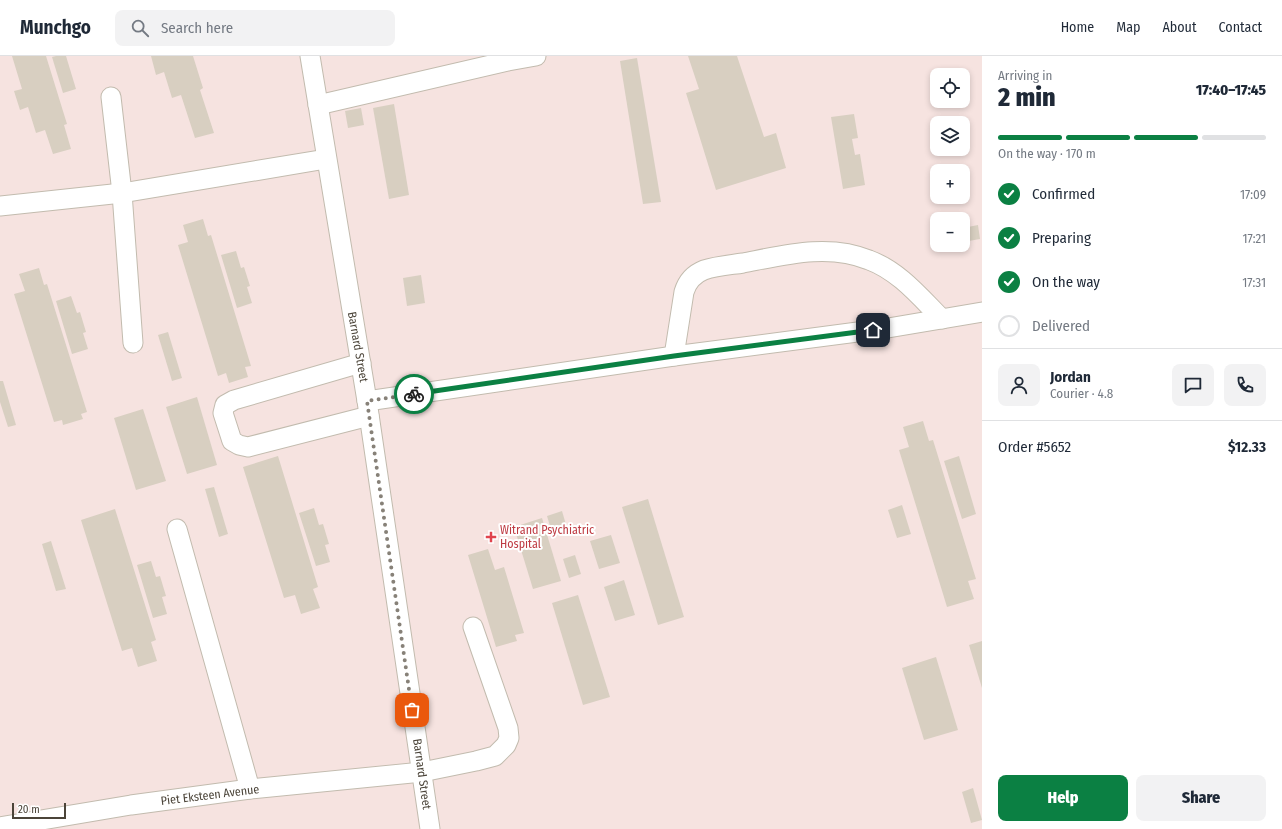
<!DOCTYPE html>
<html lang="en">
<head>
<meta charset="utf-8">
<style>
  :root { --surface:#fff; --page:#f2f2f3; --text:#1f2937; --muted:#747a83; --line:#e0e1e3; --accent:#0b8043 }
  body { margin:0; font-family:"Fira Sans Condensed",sans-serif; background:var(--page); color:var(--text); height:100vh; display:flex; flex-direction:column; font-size:15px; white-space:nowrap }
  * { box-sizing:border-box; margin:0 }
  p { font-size:13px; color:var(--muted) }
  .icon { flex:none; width:22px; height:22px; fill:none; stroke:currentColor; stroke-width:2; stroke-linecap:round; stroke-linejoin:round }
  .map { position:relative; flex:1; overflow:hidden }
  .panel { display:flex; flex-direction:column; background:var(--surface); width:300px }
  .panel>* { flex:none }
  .buttons { position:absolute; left:930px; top:12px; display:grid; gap:8px }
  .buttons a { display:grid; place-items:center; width:40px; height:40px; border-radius:8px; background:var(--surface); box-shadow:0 2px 6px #0003; font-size:20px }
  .scale { position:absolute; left:12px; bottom:10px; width:54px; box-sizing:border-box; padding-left:4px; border:2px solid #4b4439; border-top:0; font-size:11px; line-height:14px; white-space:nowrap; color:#4b4439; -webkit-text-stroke:3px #fff; paint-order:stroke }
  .pin { position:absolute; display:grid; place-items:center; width:34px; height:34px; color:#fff; margin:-17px; border-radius:8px; box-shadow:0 2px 6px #0006 }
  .courier { position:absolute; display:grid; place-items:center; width:40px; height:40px; margin:-20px; border:3px solid #0b8043; border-radius:50%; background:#fff; color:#222; box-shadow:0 1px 5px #0007 }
  .head em { font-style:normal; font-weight:800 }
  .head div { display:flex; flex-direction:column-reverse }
  .head { display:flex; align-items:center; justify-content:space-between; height:68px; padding:0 16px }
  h1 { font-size:26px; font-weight:800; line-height:30px }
  .bar { display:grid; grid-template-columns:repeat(4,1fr); gap:6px 4px; align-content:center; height:48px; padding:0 16px }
  .bar i { height:5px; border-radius:3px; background:var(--line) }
  .bar .active { background:var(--accent) }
  .bar p { grid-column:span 4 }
  .line { display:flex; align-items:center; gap:10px; padding:0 16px; border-top:1px solid var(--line) }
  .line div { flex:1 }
  .round { display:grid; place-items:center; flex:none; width:42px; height:42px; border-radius:8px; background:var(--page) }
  ol { padding:0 16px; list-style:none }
  li { display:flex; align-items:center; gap:12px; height:44px }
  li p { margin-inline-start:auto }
  li .icon { padding:4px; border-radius:50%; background:var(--accent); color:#fff; stroke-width:4 }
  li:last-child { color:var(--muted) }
  li i { width:22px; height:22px; border:2px solid var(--line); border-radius:50% }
  .action { display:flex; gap:8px; margin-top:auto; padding:8px 16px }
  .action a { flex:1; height:46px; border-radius:8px; background:var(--accent); color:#fff; font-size:16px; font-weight:800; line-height:46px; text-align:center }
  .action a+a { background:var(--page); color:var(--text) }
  header { display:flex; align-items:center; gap:24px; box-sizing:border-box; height:56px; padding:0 20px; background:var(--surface); border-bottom:1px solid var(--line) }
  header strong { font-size:19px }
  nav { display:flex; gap:22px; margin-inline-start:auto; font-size:14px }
  .search { width:280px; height:36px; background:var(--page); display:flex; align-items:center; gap:10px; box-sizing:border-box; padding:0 14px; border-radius:8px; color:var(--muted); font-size:15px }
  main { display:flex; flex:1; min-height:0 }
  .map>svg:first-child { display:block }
  .medical { fill:#f6e3e0; fill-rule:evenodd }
  .building { fill:#d8cfc1 }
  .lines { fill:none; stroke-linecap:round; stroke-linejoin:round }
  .minor-casing { stroke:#c2bbae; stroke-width:21 }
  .minor { stroke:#fff; stroke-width:19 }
  .done { stroke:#878178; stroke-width:4; stroke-dasharray:0 7.2 }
  .route { stroke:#0b8043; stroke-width:5 }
  .health-dot { fill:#e0444e; stroke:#fff; stroke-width:1.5 }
  .labels { text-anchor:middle; stroke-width:4; stroke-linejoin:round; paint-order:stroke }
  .street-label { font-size:12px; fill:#4b4439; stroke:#fff }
  .health-label { font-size:12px; fill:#be3a42; stroke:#fff; text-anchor:start }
</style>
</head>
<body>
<header>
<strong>Munchgo</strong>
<div class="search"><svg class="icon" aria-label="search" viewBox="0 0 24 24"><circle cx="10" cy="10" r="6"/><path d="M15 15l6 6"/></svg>Search here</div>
<nav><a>Home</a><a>Map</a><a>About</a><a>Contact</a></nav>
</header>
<main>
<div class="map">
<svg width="982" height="773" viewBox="0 0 982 773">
  <rect width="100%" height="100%" fill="#f6f3ec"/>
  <path class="medical" d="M0 0H982V773H0ZM937 19H963V45H937ZM937 67H963V93H937ZM937 115H963V141H937ZM937 163H963V189H937Z"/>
  <g class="building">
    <path d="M12 0H46L67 68 64 69 71 93 53 98 45 74 36 77 28 51 20 54 14 35 22 33Z"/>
    <path d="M56 0H66L76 33 63 37 52 1Z"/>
    <path d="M151 0H193L203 32 200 34 214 77 195 82 181 39 172 42 164 16 156 19Z"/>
    <path d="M688 0H737L764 81 776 77 786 112 716 134 686 37 699 33Z"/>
    <path d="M637 2 661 146 643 148 620 5Z"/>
    <path d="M394 48 409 139 389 143 373 52Z"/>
    <path d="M361 52 364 69 348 72 345 55Z"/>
    <path d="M854 58 858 82 852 83 855 99 860 98 865 129 843 133 831 61Z"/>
    <path d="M203 163 208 180 211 179 251 310 245 311 248 321 229 327 226 317 218 320 178 189 188 186 183 169Z"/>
    <path d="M978 169 980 183 963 186V172Z"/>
    <path d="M236 195 241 212 244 211 250 230 247 231 252 247 237 252 221 199Z"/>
    <path d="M39 212 44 229 47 228 87 356 81 358 83 363 63 369 62 364 54 366 14 238 25 235 19 218Z"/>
    <path d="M421 219 425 247 407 250 403 222Z"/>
    <path d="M71 240 77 257 80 256 86 276 83 277 88 293 72 298 56 245Z"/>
    <path d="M168 276 182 322 172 325 158 279Z"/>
    <path d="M0 325H3L16 369 8 371 0 346Z"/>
    <path d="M197 341 217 409 187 418 166 351Z"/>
    <path d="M143 353 166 425 136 434 114 362Z"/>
    <path d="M923 365 929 385 933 384 976 523 968 525 974 543 947 551 899 394 909 391 903 371Z"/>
    <path d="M278 400 318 531 313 533 320 552 301 558 295 539 284 542 243 411Z"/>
    <path d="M959 400 976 458 962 463 944 405Z"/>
    <path d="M214 431 228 478 219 481 205 433Z"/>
    <path d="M648 443 684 561 658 569 622 451Z"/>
    <path d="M902 449 911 478 897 482 888 454Z"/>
    <path d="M314 452 319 469 323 468 329 488 325 489 330 506 316 510 299 457Z"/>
    <path d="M115 453 156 584 151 586 157 605 138 611 132 592 122 595 81 464Z"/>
    <path d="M562 455 567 472 552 477 547 460Z"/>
    <path d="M542 462 561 525 533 533 514 471Z"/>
    <path d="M611 479 620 507 599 513 590 485Z"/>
    <path d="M51 485 66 533 56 535 42 488Z"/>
    <path d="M488 493 495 514 504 511 524 577 515 579 517 585 496 591 468 499Z"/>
    <path d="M575 499 581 518 569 522 563 503Z"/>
    <path d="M151 505 156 521 160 520 166 540 162 541 167 558 153 562 137 509Z"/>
    <path d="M624 524 635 559 615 565 604 531Z"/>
    <path d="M578 539 610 641 583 649 552 547Z"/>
    <path d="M982 585V632L969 589Z"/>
    <path d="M936 601 958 674 924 684 902 612Z"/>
    <path d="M973 732 982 764 971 767 962 736Z"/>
  </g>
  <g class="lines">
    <defs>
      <g id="minor">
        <path d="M310 0 367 345 430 773"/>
        <path d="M111 41 122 137 133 287"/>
        <path d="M318 49 508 5 536 0"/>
        <path d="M0 150 122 137 326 103"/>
        <path d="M674 300 684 236C687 226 694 218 704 214 716 210 730 209 743 207 784 199 829 187 869 204 899 215 920 241 942 263"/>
        <path d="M361 307 234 344 225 349 223 357 232 385 239 389 248 391 369 360"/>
        <path d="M367 345 674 300 888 272 982 256"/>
        <path d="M177 473 250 733"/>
        <path d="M0 771 131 749 250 733 422 716 476 705 495 700 506 689 509 682 508 672 473 571"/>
      </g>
    </defs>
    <use href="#minor" class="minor-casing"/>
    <use href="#minor" class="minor"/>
  </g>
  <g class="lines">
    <path class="done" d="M412 654 367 345 414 338"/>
    <path class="route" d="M414 338 674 300 873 274"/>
  </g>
  <path class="health-dot" d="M489 475h4v4h4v4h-4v4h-4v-4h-4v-4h4z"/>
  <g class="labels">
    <g class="street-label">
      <text transform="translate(358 291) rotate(80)" y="4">Barnard Street</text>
      <text transform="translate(422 718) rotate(82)" y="4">Barnard Street</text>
      <text transform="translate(210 739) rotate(-7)" y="4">Piet Eksteen Avenue</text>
    </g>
    <g class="health-label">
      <text x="500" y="478">Witrand Psychiatric<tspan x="500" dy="14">Hospital</tspan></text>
    </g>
  </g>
</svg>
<div class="buttons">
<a><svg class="icon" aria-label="locate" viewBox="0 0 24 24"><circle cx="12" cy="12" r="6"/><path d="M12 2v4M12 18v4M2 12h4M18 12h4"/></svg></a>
<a><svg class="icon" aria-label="layers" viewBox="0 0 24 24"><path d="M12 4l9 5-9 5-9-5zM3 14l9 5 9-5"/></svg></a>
<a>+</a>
<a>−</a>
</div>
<div class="scale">20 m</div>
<div class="pin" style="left:412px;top:654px;background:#ea580c"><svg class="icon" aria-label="bag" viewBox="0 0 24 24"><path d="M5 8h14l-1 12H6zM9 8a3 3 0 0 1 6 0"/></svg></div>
<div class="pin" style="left:873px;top:274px;background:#1f2937"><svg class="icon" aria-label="home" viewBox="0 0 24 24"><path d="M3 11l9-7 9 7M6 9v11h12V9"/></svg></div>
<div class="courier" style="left:414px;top:338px"><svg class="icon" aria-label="bike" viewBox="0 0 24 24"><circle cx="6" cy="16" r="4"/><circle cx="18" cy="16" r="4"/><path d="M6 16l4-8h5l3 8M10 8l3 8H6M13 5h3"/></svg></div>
</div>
<section class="panel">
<div class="head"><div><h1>2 min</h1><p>Arriving in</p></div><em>17:40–17:45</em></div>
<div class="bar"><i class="active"></i><i class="active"></i><i class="active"></i><i></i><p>On the way · 170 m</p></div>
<ol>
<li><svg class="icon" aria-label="check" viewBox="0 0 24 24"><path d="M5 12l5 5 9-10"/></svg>Confirmed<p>17:09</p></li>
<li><svg class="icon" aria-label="check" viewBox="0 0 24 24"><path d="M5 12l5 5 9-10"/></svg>Preparing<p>17:21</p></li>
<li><svg class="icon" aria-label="check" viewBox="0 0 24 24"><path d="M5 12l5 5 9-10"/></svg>On the way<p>17:31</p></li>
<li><i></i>Delivered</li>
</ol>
<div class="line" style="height:72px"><a class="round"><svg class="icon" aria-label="person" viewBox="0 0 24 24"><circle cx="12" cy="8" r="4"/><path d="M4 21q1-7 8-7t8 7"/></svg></a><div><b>Jordan</b><p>Courier · 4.8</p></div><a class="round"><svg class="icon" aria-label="chat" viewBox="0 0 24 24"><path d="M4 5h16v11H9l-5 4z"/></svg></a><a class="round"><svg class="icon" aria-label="phone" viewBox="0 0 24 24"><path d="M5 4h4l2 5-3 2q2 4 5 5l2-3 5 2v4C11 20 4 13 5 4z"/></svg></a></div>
<div class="line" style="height:52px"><div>Order #5652</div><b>$12.33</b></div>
<div class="action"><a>Help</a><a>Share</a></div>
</section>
</main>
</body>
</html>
